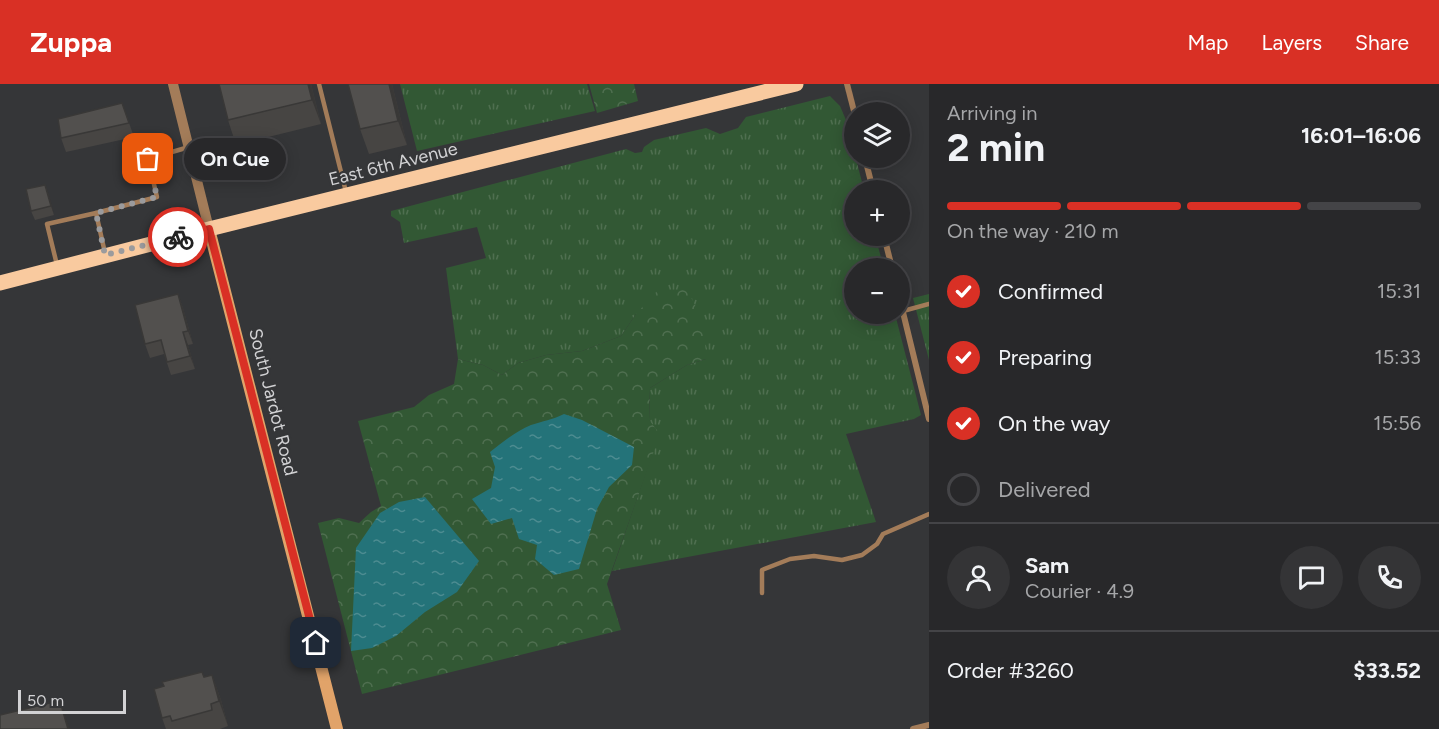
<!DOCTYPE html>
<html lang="en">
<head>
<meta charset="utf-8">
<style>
  :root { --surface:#28282a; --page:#343436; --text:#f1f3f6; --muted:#a5a6a8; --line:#444447; --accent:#d93025 }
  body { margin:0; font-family:Figtree,sans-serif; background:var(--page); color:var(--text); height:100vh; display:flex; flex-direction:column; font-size:22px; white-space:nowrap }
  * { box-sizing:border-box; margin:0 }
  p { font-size:20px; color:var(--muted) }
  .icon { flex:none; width:33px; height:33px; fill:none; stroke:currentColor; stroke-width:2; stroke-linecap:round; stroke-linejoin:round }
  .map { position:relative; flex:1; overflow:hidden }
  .details { display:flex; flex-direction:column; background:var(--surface); width:510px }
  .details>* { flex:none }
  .controls { position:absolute; left:844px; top:18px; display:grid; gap:12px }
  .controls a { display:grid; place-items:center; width:66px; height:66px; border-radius:50%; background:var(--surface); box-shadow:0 3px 15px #0003,0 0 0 2px var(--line); font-size:30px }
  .scale { position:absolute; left:18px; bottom:15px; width:108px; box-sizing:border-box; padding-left:6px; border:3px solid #d2d2d4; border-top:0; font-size:16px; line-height:21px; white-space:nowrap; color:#d2d2d4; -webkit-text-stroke:4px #353638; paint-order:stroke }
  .pin { position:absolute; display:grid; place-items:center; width:51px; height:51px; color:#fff; margin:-26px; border-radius:12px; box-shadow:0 3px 9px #0006 }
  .courier { position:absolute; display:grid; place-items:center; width:60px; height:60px; margin:-30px; border:4px solid #d93025; border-radius:50%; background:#fff; color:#222; box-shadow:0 2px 8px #0007 }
  .bubble { position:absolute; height:42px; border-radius:21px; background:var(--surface); box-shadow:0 3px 15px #0003,0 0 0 2px var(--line); font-size:20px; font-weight:700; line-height:42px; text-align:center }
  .overview em { font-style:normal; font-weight:700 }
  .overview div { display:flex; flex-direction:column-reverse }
  .overview { display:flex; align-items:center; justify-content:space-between; height:102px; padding:0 18px }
  h1 { font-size:39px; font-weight:700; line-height:45px }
  .bar { display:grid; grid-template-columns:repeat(4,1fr); gap:9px 6px; align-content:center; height:72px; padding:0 18px }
  .bar i { height:8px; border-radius:4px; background:var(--line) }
  .bar .selected { background:var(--accent) }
  .bar p { grid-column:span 4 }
  .line { display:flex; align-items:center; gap:15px; padding:0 18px; border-top:2px solid var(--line) }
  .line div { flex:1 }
  .round { display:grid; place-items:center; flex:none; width:63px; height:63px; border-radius:32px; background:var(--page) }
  ol { padding:0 18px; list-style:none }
  li { display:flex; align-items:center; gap:18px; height:66px }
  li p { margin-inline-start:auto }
  li .icon { padding:6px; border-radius:50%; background:var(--accent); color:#fff; stroke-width:4 }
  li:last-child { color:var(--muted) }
  li i { width:33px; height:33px; border:3px solid var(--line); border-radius:50% }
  header { display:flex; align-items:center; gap:36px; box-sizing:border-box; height:84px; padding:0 30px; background:var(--accent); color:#fff }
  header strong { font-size:28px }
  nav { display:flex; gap:33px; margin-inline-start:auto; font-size:21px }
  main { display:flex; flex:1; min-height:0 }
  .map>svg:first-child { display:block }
  .grass { fill:url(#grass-tufts) }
  .forest { fill:url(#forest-crowns) }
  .water { fill:url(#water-ripples) }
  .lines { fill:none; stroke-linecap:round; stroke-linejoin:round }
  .service { stroke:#a37c59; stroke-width:4.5 }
  .minor { stroke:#a37c59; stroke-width:6 }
  .tertiary { stroke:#a37c59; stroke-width:10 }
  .secondary { stroke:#e1a369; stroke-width:12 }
  .primary { stroke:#f9ca9f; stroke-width:15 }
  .wall { fill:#474543 }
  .shaded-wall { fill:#393837 }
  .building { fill:#52504e; stroke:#393837; stroke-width:1.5 }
  .done { stroke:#9b9b9d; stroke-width:6; stroke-dasharray:0 10.8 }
  .route { stroke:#d93025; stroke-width:8 }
  .labels { text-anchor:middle; stroke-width:4.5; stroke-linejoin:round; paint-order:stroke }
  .street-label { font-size:18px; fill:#d2d2d4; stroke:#353638 }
</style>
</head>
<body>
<header>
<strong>Zuppa</strong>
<nav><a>Map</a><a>Layers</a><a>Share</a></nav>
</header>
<main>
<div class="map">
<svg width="929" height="645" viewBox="0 0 929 645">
  <defs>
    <pattern id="grass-tufts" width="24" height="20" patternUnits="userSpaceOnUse" patternTransform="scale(1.5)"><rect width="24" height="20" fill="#325834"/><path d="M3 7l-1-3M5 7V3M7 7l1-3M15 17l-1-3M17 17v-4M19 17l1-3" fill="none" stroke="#4f6f50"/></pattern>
    <pattern id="forest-crowns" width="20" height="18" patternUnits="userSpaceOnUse" patternTransform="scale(1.5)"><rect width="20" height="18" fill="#325834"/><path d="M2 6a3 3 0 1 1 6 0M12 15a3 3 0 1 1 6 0" fill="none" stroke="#4f6f50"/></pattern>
    <pattern id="water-ripples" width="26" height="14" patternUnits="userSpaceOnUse" patternTransform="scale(1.5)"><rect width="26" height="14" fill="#247379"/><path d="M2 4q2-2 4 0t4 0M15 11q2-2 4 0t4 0" fill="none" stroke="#4d8c91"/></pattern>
  </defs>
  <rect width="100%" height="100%" fill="#353638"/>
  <g class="grass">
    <path d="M400 0H587L595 27 417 67Z"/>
    <path d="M830 12 840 22 846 36 864 106H855V152H875L884 184H855V230H895L921 331 914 335 846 350 876 438 612 487 654 365 649 336 650 304 687 281 706 275 636 230 621 252 582 267 546 271 518 279 502 291 483 281 458 275 446 184 486 174 477 143 404 159 400 138 391 132V127L626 65 635 69 642 68 644 63 654 56 706 44 720 50 738 44 746 33Z"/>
    <path d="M929 210V276L913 214Z"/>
  </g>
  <g class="forest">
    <path d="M589 0H634L638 17 597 29Z"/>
    <path d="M658 206H687L704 238 706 275 687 281 650 304 649 336 660 350 607 500 621 546 362 610 318 439 339 434 359 439 371 428 381 422 358 337 414 323 429 311 454 300 458 275 483 281 502 291 518 279 546 271 582 267 621 252 636 230Z"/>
  </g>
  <g class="water">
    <path d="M564 330 582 336 634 363 632 381 609 403 597 425 579 485 554 491 535 475 537 461 519 455 512 434 491 440 472 415 491 404 495 383 490 368C503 358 516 347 531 341 543 337 552 336 564 330Z"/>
    <path d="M425 413 479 477 457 508 425 528 396 552 372 564 351 567 356 464 380 429 399 418Z"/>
  </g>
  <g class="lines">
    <g class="service">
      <path d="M319 0 346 108"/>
      <path d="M105 169 96 129 157 113 148 75 189 63"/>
      <path d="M57 181 47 140 96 129"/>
      <path d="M903 227 929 220"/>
      <path d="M762 509V486L790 475 814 472 842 476 862 471 877 460 883 450 929 430"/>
    </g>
    <g class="minor">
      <path d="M847 0 855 31"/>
      <path d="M865 74 873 106"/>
      <path d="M884 152 892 184"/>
      <path d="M900 216 929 335"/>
      <path d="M913 645 929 641"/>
    </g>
    <path class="tertiary" d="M173 0 209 145"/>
    <path class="secondary" d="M209 145 337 645"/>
    <path class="primary" d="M0 199 209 145 796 0"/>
  </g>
  <g class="wall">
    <path d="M311 0 321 40 236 61 228 36Z"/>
    <path d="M348 0H392L407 61 369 70 360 45Z"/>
    <path d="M122 19 134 53 66 68 61 54Z"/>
    <path d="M45 101 54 131 35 136 31 127Z"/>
    <path d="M178 210 183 224 193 260 188 261 195 285 171 291 164 270 150 274 145 260Z"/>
    <path d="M202 588 204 593 212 591 221 616 228 642 220 645H166L162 634 164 602Z"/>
  </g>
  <g class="shaded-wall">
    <path d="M308 0H311L321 40 312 16Z"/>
    <path d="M389 0H392L407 61 398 37Z"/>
    <path d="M45 101 49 110 54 131 51 122Z"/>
    <path d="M178 210 183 224 193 260 188 247Z"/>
    <path d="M183 248 188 261 195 285 190 272Z"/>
    <path d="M212 591 221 616 228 642 219 617Z"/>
    <path d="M61 621 70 645H68Z"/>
  </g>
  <g class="building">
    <path d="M219 0H308L312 16 228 36Z"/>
    <path d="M348 0H389L398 37 360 45Z"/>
    <path d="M122 19 129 39 61 54 58 35Z"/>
    <path d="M45 101 51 122 31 127 26 105Z"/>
    <path d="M178 210 188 247 183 248 190 272 167 278 161 256 145 260 135 221Z"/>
    <path d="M202 588 204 593 212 591 219 617 211 620 212 626 172 637 170 632 162 634 154 605 164 602 162 598Z"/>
    <path d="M58 617 59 622 61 621 68 645H0V631Z"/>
  </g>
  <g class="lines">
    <path class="done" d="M148 75 157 113 96 129 105 171 178 153"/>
    <path class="route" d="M178 153 209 145 316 559"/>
  </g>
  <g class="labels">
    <g class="street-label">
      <text transform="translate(393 80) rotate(-14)" y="6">East 6th Avenue</text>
      <text transform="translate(273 318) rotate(76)" y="6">South Jardot Road</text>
    </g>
  </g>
</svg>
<div class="controls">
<a><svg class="icon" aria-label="layers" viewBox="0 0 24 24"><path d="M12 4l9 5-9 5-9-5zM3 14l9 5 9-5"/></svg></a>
<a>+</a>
<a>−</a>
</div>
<div class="scale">50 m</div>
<div class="pin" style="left:148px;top:75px;background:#ea580c"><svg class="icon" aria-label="bag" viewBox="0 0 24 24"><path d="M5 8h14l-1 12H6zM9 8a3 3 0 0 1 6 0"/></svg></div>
<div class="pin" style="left:316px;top:559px;background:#1f2937"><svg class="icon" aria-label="home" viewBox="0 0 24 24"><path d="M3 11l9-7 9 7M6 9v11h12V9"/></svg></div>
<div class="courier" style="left:178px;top:153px"><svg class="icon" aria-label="bike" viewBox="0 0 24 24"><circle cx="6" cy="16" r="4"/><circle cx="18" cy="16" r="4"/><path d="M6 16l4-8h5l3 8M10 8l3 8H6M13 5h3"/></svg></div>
<div class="bubble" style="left:184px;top:54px;width:102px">On Cue</div>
</div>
<section class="details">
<div class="overview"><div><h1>2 min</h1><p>Arriving in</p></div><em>16:01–16:06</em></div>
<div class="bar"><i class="selected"></i><i class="selected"></i><i class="selected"></i><i></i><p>On the way · 210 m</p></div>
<ol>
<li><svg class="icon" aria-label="check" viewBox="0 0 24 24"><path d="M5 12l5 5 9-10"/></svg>Confirmed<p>15:31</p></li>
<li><svg class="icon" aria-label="check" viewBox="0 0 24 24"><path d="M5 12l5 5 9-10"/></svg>Preparing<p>15:33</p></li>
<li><svg class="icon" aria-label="check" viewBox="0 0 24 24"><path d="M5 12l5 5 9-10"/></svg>On the way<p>15:56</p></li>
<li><i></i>Delivered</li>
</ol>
<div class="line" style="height:108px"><a class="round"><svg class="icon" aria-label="person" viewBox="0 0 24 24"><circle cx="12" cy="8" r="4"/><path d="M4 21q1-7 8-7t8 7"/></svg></a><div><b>Sam</b><p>Courier · 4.9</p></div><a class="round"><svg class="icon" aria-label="chat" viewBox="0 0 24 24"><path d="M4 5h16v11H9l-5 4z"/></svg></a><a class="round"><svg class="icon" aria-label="phone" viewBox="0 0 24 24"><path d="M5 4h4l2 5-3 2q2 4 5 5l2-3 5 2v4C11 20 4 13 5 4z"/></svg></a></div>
<div class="line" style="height:78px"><div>Order #3260</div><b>$33.52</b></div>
</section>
</main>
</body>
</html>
